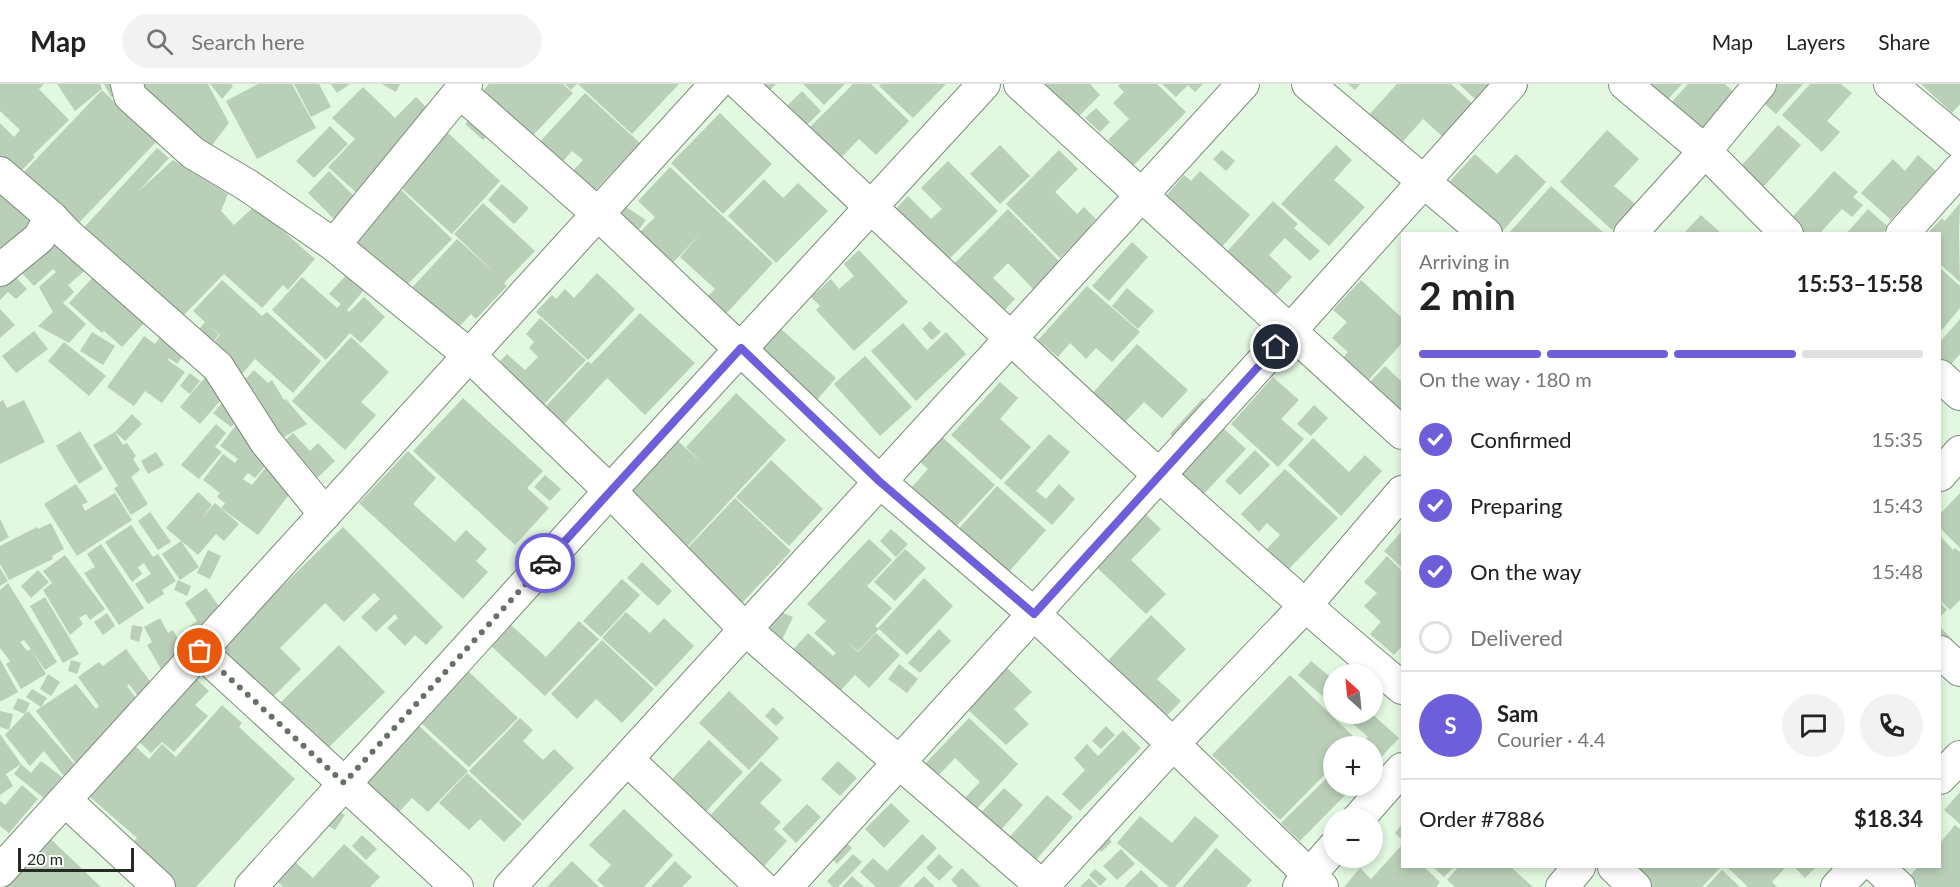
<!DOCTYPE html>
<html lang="en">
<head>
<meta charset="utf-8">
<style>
  :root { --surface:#fff; --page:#f2f2f2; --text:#222; --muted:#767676; --line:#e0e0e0; --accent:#6c5fd9 }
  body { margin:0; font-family:Lato,sans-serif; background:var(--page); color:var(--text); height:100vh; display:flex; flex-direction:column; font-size:22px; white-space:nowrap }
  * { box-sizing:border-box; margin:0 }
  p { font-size:20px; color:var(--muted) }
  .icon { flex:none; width:33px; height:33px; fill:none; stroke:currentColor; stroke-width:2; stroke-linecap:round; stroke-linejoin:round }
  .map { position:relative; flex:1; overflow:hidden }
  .sheet { position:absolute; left:1401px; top:148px; width:540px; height:636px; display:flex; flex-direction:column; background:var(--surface); border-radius:0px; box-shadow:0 3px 9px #0003 }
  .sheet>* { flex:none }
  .needle { width:39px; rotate:333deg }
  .buttons { position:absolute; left:1323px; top:580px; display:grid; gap:12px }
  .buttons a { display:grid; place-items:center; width:60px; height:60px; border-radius:50%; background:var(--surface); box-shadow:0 3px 9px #0003; font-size:30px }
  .scale { position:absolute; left:18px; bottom:15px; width:116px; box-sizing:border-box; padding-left:6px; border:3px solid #232b22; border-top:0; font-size:16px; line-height:21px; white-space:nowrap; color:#232b22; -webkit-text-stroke:4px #fefefe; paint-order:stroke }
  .pin { position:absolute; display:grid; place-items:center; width:51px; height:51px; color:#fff; margin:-26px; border:3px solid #fff; border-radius:50%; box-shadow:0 2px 6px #0007 }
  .courier { position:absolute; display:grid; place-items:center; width:60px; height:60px; margin:-30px; border:4px solid #6c5fd9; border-radius:50%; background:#fff; color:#222; box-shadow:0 2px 8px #0007 }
  .headline em { font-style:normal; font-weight:700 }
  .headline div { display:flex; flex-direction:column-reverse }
  .headline { display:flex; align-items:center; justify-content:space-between; height:102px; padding:0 18px }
  h1 { font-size:39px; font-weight:700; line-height:45px }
  .bar { display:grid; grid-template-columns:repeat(4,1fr); gap:9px 6px; align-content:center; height:72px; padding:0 18px }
  .bar i { height:8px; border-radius:4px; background:var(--line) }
  .bar .on { background:var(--accent) }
  .bar p { grid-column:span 4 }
  .line { display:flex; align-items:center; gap:15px; padding:0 18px; border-top:2px solid var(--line) }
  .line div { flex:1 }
  .round { display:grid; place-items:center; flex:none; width:63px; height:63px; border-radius:32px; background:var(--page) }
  ol { padding:0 18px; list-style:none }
  li { display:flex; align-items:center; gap:18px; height:66px }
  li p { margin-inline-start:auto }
  li .icon { padding:6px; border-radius:50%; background:var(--accent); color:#fff; stroke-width:4 }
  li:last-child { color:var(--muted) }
  li i { width:33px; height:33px; border:3px solid var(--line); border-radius:50% }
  header { display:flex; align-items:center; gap:36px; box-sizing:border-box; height:84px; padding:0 30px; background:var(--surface); border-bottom:2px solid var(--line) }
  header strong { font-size:28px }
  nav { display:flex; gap:33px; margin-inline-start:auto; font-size:21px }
  .search { width:420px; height:54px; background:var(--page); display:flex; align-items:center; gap:15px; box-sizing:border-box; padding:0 21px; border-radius:33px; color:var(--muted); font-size:22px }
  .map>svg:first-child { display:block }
  .building { fill:#bacfb8 }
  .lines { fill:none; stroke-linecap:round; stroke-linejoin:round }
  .street-casing { stroke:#798c77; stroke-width:34 }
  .street { stroke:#fff; stroke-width:32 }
  .done { stroke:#667364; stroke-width:6; stroke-dasharray:0 10.8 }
  .route { stroke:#6c5fd9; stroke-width:8 }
</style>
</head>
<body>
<header>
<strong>Map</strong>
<div class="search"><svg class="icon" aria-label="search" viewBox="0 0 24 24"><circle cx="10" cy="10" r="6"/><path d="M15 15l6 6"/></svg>Search here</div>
<nav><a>Map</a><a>Layers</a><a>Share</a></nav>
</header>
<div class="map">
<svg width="1960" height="803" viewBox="0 0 1960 803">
  <rect width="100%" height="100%" fill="#e2f8e0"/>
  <g class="building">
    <path d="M0 0H44L39 5 69 36 33 71 35 73 14 94 0 81V39L14 53 20 46 0 27Z"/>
    <path d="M57 0H100L102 5 75 27Z"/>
    <path d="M104 0H122L125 6 111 13Z"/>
    <path d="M133 0H208L229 39 206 69Z"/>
    <path d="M210 0H231L233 2 222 15Z"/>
    <path d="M258 0H292L316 44 257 75 226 17Z"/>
    <path d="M294 0H319L331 23 311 33Z"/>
    <path d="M331 0H350L337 9Z"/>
    <path d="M382 0H400L396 8Z"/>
    <path d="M489 0H563L573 9 524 61 493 45 483 56 465 40 476 29 468 22Z"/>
    <path d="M565 0H577L571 6Z"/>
    <path d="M578 0H679L632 50Z"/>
    <path d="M757 0H776L767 9Z"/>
    <path d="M803 0H845L824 21Z"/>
    <path d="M853 0H871L909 37 876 71 859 55 835 80 804 49Z"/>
    <path d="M881 0H946L913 34 879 2Z"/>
    <path d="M1045 0H1090L1100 11 1078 33Z"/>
    <path d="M1120 0H1157L1186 28 1133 82 1108 56 1129 35 1113 19 1124 8 1118 2Z"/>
    <path d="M1162 0H1203L1195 8 1188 1 1176 13Z"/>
    <path d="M1348 0H1360L1355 6Z"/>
    <path d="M1397 0H1451L1473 20 1443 53 1423 35 1399 62 1367 33Z"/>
    <path d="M1459 0H1489L1475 15Z"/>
    <path d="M1633 0H1682L1659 25Z"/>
    <path d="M1688 0H1725L1735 9 1698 49 1668 22Z"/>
    <path d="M1769 0H1803L1776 30 1757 13Z"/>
    <path d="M1810 0H1841L1852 9 1827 37 1840 48 1822 68 1782 31Z"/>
    <path d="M1921 0H1960V20L1952 29Z"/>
    <path d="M363 3 395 34 416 13 437 34 361 113 328 83 355 55 332 34Z"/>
    <path d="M102 6 156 58 75 143 21 91Z"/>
    <path d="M802 7 821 27 804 44 784 25Z"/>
    <path d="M585 9 640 59 590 112 568 92 583 76 572 67 558 83 536 62Z"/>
    <path d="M1096 24 1110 38 1100 48 1085 34Z"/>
    <path d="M720 29 772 80 723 130 671 79Z"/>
    <path d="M1778 41 1801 61 1757 110 1734 90Z"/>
    <path d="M330 42 348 60 314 94 296 77Z"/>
    <path d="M1607 46 1639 75 1614 102 1635 120 1612 146 1560 98Z"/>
    <path d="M447 48 500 97 452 150 398 101Z"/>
    <path d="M1000 61 1030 92 1000 120 970 90Z"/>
    <path d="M1336 61 1352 76 1334 96 1365 123 1329 162 1281 120Z"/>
    <path d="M157 64 169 74 139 107 173 76 228 110 221 127 234 141 259 118 272 137 315 175 288 206 283 201 262 224 224 190 173 242 79 149Z"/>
    <path d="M1059 66 1078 85 1055 108 1077 130 1084 123 1096 135 1089 143 1090 144 1060 174 1006 120Z"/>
    <path d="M1222 66 1235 77 1226 87 1213 75Z"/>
    <path d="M1475 70 1497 90 1516 70 1546 98 1500 150 1441 107Z"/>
    <path d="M1918 71 1936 87 1891 136 1861 109 1893 75 1905 87Z"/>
    <path d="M948 77 998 127 947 177 896 125 908 112 931 135 942 125 921 104Z"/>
    <path d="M670 83 773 179 724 232 705 215 715 205 680 173 702 148 669 183 636 152 655 133 638 117Z"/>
    <path d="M329 87 356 114 335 136 308 109Z"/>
    <path d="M1200 87 1250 131 1220 165 1166 112 1184 91 1191 97Z"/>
    <path d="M1834 87 1858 108 1853 113 1863 121 1852 133 1842 125 1819 150H1799L1787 139Z"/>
    <path d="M764 95 783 114 798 99 828 127 776 179 728 132Z"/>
    <path d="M502 100 529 124 514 140 488 116Z"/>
    <path d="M0 102 40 135 0 181Z"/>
    <path d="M1551 102 1605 150H1508Z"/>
    <path d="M400 105 452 155 401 207 349 157Z"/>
    <path d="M1273 117 1298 140 1294 144 1320 167 1310 177 1285 154 1269 171 1292 193 1272 215 1223 172Z"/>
    <path d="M483 119 535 167 504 199 507 202 476 235 471 230 454 248 409 207 457 155 496 190 454 150Z"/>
    <path d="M1960 119 1959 149 1960 198 1940 180V150H1927L1942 134 1945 137Z"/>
    <path d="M626 123 646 136 635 151 616 138Z"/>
    <path d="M1008 125 1062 180 1035 207 1008 179 993 194 1015 215 1003 228 955 179Z"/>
    <path d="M1868 125 1888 143 1881 150H1846Z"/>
    <path d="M1701 131 1722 150H1683Z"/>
    <path d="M55 151 87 185 68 201 74 208 63 219 86 240 69 259 38 242 53 228 39 203 56 188 53 185 34 202 19 186Z"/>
    <path d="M1132 158 1148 173 1109 217 1092 202Z"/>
    <path d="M859 166 908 218 854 267 816 226 820 222 811 213 831 195 839 205 854 192 844 180Z"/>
    <path d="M6 183 27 205 16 215 8 208 0 216V189Z"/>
    <path d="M1940 184 1960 202V224L1942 246 1940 244Z"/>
    <path d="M97 189 147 236 122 263 104 247 102 249 69 219Z"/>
    <path d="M348 189 365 205 347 226 349 228 364 213 385 233 361 259 350 249 326 276 272 226 302 193 337 224 341 220 329 210Z"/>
    <path d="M597 189 635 225 588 276 536 228 552 211 556 215 565 205 574 214Z"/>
    <path d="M222 196 262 232 267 228 321 277 293 309 255 275 237 296 213 259 220 251 210 242 219 251 209 262 196 249 205 238 193 227Z"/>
    <path d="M1361 196 1402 234V259L1364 301 1339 279 1348 268 1332 254 1347 238 1333 226Z"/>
    <path d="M1087 202 1140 248 1112 278 1096 264 1086 275 1070 259 1058 273 1038 256Z"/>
    <path d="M1127 204 1154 227 1138 245 1112 222Z"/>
    <path d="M0 225 15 241 0 254Z"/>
    <path d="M640 229 695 279 645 331 607 294 553 352 534 335 588 277 591 280Z"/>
    <path d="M540 234 586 276 533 332 488 289 507 270 525 286 538 273 529 264 534 258 526 250Z"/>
    <path d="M1960 235V270L1941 291 1940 258Z"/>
    <path d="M930 237 941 248 932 256 922 245Z"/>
    <path d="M903 239 927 266 946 248 966 270 916 317 871 267Z"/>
    <path d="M780 244 836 294 808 326 751 277Z"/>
    <path d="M34 247 48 265 16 289 2 272Z"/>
    <path d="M92 248 115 262 103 281 80 267Z"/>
    <path d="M163 248 188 265 177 280 169 274 168 276 185 288 162 319 145 307 134 322 107 303 144 252 155 260Z"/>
    <path d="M351 253 389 288 361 318 376 331 345 366 292 317Z"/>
    <path d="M64 258 106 292 89 312 48 277Z"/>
    <path d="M1137 260 1188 306 1162 334 1144 318 1121 342 1089 313Z"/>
    <path d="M865 272 912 323 880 352 834 300Z"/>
    <path d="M1385 282 1402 298V330L1369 299Z"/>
    <path d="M254 286 268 299 272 296 284 316 286 315 307 340 270 361 246 312 258 305 250 308 240 301Z"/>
    <path d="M190 289 200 297 190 310 180 302Z"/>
    <path d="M207 291 227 309 200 340 180 323Z"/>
    <path d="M1273 293 1299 316 1281 335 1304 355 1278 383 1231 340Z"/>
    <path d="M1000 298 1018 314 1000 335 1031 363 1001 396 951 351Z"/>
    <path d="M736 309 786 356 685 465 614 399 665 345 703 380 686 363Z"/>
    <path d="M227 314 244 329 231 343 213 329Z"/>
    <path d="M463 314 543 387 527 404 549 424 515 461 413 367Z"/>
    <path d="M1203 314 1222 332 1190 368 1170 350Z"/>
    <path d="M3 316 7 324 24 316 45 358 0 380V318Z"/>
    <path d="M1314 321 1328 334 1311 352 1297 340Z"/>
    <path d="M132 330 142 340 125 357 115 348 123 361 127 359 136 372 133 375 140 386 131 393 148 420 131 431 114 404 118 402 93 361 115 348Z"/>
    <path d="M239 337 275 370 255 394 248 389 243 395 252 401 269 379 291 408 258 451 221 424 225 419 217 413 220 409 203 396 223 370 235 379 238 375 220 362Z"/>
    <path d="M216 340 226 349 215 363 222 368 199 395 181 381Z"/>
    <path d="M1222 343 1246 365 1200 414 1177 393Z"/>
    <path d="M80 347 103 385 79 400 56 362Z"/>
    <path d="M293 349 310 367 318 359 335 377 311 400 277 364Z"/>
    <path d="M1049 350 1070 368 1036 407 1046 415 1059 400 1075 415 1052 441 1004 399Z"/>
    <path d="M940 351 995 401 948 451 904 412 928 385 918 376Z"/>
    <path d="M1313 354 1349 388 1365 371 1382 387 1341 432 1288 381Z"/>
    <path d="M1255 366 1270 381 1240 411 1225 397Z"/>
    <path d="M408 367 436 394 413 420 455 458 466 446 487 465 476 477 488 488 463 515 359 419Z"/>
    <path d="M156 368 164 381 148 390 141 377Z"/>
    <path d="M771 376 823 425 789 462 736 413Z"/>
    <path d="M1285 385 1338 434 1284 490 1263 469 1280 451 1267 439 1259 448 1241 430Z"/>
    <path d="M545 391 561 405 550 417 534 403Z"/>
    <path d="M76 400 88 418 82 421 85 427 115 409 132 436 77 472 44 420Z"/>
    <path d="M997 402 1046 446 997 501 948 457Z"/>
    <path d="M198 408 212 421 200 437 215 419 239 440 224 457 216 450 198 471 166 444Z"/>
    <path d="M1960 409V464L1940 444V430Z"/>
    <path d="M735 414 791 467 738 523 682 470Z"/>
    <path d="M1139 424 1161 445 1131 476 1166 510 1146 530 1088 475Z"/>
    <path d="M150 428 171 458 158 466 138 437Z"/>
    <path d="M0 435 9 453 0 458Z"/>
    <path d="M51 439 64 465 52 472 53 475 9 496 0 480V462L37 443 38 445Z"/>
    <path d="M131 441 153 473 158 470 176 497 162 506 164 510 148 520 135 500 151 490 144 479 138 483 142 490 132 498 105 458Z"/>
    <path d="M343 443 443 543 426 561 415 551 405 562 387 544 398 534 395 530 376 548 361 533 380 515 374 509 344 538 325 519 280 564 301 585 272 614 221 562Z"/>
    <path d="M891 445 908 460 896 473 880 457Z"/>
    <path d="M1402 447V484L1384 467Z"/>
    <path d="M1940 452 1953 466 1955 464 1960 468V516L1950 526 1940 516Z"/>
    <path d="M869 455 892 476 867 502 892 524 875 542 879 545 858 567 846 557 858 568 876 549 900 571 869 604 855 591 827 621 789 570 808 549 833 572 836 569 814 549 826 537 807 520Z"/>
    <path d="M181 457 199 483 180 496 162 470Z"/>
    <path d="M101 460 144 524 119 541 84 489 95 483 87 470Z"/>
    <path d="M905 465 926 484 895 517 874 498Z"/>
    <path d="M208 466 221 472 210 495 197 489Z"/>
    <path d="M65 471 105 525 90 536 86 530 79 534 83 540 70 551 43 506 52 499 43 487Z"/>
    <path d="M1387 472 1402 487V562L1394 571 1370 550 1381 538 1364 522 1377 509 1364 498Z"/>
    <path d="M642 478 672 507 658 522 627 494Z"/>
    <path d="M0 484 8 497 0 502Z"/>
    <path d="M38 486 49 498 31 514 21 502Z"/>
    <path d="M924 494 953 522 907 571 878 544Z"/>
    <path d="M622 495 640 511 601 553 583 537Z"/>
    <path d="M178 496 191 502 187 512 174 506Z"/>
    <path d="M8 499 57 578 45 586 31 565 24 556 20 558 27 567 31 565 46 590 21 605 6 580 10 577 0 564V506Z"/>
    <path d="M206 504 229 536 190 563 180 549 197 537 185 519Z"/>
    <path d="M45 513 79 570 63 579 30 522Z"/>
    <path d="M1940 518 1947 526 1940 533Z"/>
    <path d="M776 526 793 533 782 556 766 548Z"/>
    <path d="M626 528 650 549 664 534 694 562 656 603 602 554Z"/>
    <path d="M107 529 115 542 103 551 94 538Z"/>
    <path d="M1151 531 1186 565 1157 595 1181 617 1158 641 1099 586Z"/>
    <path d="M160 534 168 549 173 546 187 571 161 585 147 561 152 558 144 543Z"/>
    <path d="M579 537 599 555 545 612 490 561 510 540 546 573Z"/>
    <path d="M132 541 143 543 139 558 130 555Z"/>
    <path d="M1941 544 1953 556 1942 568 1940 565Z"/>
    <path d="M939 545 951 557 920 589 908 579Z"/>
    <path d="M602 556 654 605 622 639 596 615 577 635 551 610Z"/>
    <path d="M339 561 385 608 324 668 278 621Z"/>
    <path d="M126 565 158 608 143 619 129 600 127 602 142 622 77 681 36 627 41 623 26 613 32 605 47 614 41 623 76 600 96 625 99 622 78 593 99 578 103 582Z"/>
    <path d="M0 575 18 608 0 618Z"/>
    <path d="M71 576 81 579 77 590 68 587Z"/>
    <path d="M1311 577 1334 596V622L1298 591Z"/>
    <path d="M1002 579 1032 608 1014 625 1029 640 1006 661 963 621Z"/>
    <path d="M899 580 918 595 907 609 888 595Z"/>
    <path d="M468 587 518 634 469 683 420 638Z"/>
    <path d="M48 590 60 598 51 612 40 605Z"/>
    <path d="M1290 591 1357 656 1351 663H1334V681L1280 736 1212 671Z"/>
    <path d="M193 592 209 607 195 621 208 632 174 668 162 658 151 669 135 654Z"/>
    <path d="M729 607 779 654 749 686 699 639Z"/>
    <path d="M18 614 30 619 25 630 28 627 76 682 64 692 44 667 30 682 5 651 25 630 13 625Z"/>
    <path d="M222 621 242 639 239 643 295 695 196 803H160L123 770 137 754 89 712 135 662 149 675 162 660 176 673Z"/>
    <path d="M773 623 784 634 776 642 765 632Z"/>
    <path d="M0 627 13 630 9 646 0 643Z"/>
    <path d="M1342 630H1372L1399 654 1372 683V663H1358L1368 653Z"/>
    <path d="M520 634 533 646 523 657 543 676 554 665 574 684 523 737 469 687Z"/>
    <path d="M969 634 1018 680 972 730 960 719 980 698 955 674 935 695 922 683Z"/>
    <path d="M418 641 468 687 428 728 412 714 396 731 363 701Z"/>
    <path d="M1106 642 1115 651 1101 665 1092 657Z"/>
    <path d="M1123 646 1141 664 1080 727 1062 710 1085 686 1074 674 1087 660 1098 672Z"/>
    <path d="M0 650 21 680 6 690 13 702 0 711Z"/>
    <path d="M709 656 743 688 692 742 658 710Z"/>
    <path d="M41 677 62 693 44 714 14 690 21 680 31 689Z"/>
    <path d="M761 677 782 696 760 719 781 738 774 745 787 757 755 792 701 741Z"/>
    <path d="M838 677 857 694 840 712 821 695Z"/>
    <path d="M1334 687V702H1354L1300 757 1281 739Z"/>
    <path d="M467 689 522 740 504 758 480 735 469 746 439 719Z"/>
    <path d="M22 701 38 715 9 749 0 742V717L5 721Z"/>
    <path d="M1004 704 1023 721 991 757 971 739Z"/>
    <path d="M1960 708V740L1944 726Z"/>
    <path d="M1047 711 1073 733 1025 789 999 765Z"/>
    <path d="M891 719 910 737 884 764 865 745Z"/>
    <path d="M807 720 821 733 796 759 782 745Z"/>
    <path d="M329 722 345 731 335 746 320 737Z"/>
    <path d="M624 725 673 771 644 803H605L597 796 611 781 589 761Z"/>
    <path d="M1140 732 1172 759 1195 732 1219 752 1175 803H1169L1117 759Z"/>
    <path d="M1402 740V756L1395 749Z"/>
    <path d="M1955 741 1960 745V803H1919L1908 794 1918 783H1940V759Z"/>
    <path d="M39 744 101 803H0V784Z"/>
    <path d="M1099 744 1112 758 1101 768 1089 755Z"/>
    <path d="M922 750 937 764 899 803H876L860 788 873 774 887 787Z"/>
    <path d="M362 751 377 765 366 776 352 762Z"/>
    <path d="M843 755 852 764 837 780 827 770Z"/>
    <path d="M344 760 380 793 370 803H283L275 795 293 776 313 794Z"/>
    <path d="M1401 762 1402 764V783H1424L1440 798 1436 803H1344L1360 784 1371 795Z"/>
    <path d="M1216 764 1252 796 1246 803H1182Z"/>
    <path d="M1121 765 1135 780 1117 796 1103 782Z"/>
    <path d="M853 770 862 778 838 803H833L827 797Z"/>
    <path d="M939 770 953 783 939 797 926 784Z"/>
    <path d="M572 777 599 803H547Z"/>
    <path d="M675 777 692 793 682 803H651Z"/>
    <path d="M1433 783H1454L1444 793Z"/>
    <path d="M1458 783H1511L1533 803H1455L1447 796Z"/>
    <path d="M1622 783H1718L1720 784 1702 803H1630Z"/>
    <path d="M1727 783H1786L1772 798 1777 803H1748Z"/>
    <path d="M1794 783H1816L1805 794Z"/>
    <path d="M962 784 981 803H958L951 796Z"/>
    <path d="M1095 785 1107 795 1100 802 1089 791Z"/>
    <path d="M1141 786 1159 803H1124Z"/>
    <path d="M1722 786 1740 803H1706Z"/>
    <path d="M852 792 864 803H842Z"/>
    <path d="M924 792 935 803H913Z"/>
    <path d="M1089 794 1098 803H1080Z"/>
  </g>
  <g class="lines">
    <defs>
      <g id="street">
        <path d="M127 0 130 12 193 69 247 101 334 161 469 271 610 407 745 545 1043 803"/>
        <path d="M740 0C958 204 1173 412 1402 604"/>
        <path d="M1020 0 1402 349"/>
        <path d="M1308 0 1486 150"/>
        <path d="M1625 0 1705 67 1787 150"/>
        <path d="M1890 0 1960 58"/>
        <path d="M460 8 597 129 879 397 1034 530 1173 660 1322 803"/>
        <path d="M0 89 51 133 66 149 218 283 266 358 325 430"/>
        <path d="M1630 150 1705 67 1760 0"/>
        <path d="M1902 150 1960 85"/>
        <path d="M334 161 466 0"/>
        <path d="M0 186 39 154 51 133"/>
        <path d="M1940 292 1960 310"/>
        <path d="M1940 391 1960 368"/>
        <path d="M200 567 457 803"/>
        <path d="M1940 568 1960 586"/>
        <path d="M627 675 762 803"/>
        <path d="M1940 694 1960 673"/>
        <path d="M65 716 159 803"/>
        <path d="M1358 735 1402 685"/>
        <path d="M1614 783 1635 803"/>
        <path d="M1877 783 1899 803"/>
        <path d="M0 787 716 0"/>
        <path d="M251 803 610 407 984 0"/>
        <path d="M510 803 1243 0"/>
        <path d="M786 803 1290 247 1511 0"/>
        <path d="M1042 803 1173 660 1305 522 1402 408"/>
        <path d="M1299 803 1334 763"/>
        <path d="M1562 803 1579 783"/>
        <path d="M1837 803 1856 783"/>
      </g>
    </defs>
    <use href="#street" class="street-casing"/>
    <use href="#street" class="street"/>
  </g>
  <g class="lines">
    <path class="done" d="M200 567 344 699 545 479"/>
    <path class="route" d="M545 479 741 264 879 397 1034 530 1276 263"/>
  </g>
</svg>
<div class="buttons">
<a><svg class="needle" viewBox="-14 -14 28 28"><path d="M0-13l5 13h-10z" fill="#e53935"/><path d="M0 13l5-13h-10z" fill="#767676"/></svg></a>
<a>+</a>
<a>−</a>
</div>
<div class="scale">20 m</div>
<div class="pin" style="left:200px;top:567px;background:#ea580c"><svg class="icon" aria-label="bag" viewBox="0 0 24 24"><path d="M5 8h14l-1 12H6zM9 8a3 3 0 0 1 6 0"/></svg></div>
<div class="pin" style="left:1276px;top:263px;background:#1f2937"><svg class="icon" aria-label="home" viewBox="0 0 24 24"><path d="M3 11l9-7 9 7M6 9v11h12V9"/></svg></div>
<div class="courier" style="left:545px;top:479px"><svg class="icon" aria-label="car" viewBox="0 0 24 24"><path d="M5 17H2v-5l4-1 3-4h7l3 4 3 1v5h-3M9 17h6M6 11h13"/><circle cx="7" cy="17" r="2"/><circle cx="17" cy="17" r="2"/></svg></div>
<section class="sheet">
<div class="headline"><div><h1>2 min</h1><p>Arriving in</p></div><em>15:53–15:58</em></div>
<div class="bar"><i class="on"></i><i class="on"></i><i class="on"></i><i></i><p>On the way · 180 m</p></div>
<ol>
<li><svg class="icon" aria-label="check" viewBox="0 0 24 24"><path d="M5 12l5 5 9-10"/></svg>Confirmed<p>15:35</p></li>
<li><svg class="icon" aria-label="check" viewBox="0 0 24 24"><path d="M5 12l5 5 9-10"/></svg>Preparing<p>15:43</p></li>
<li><svg class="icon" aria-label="check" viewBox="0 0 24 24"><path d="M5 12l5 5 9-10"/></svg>On the way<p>15:48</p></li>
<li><i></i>Delivered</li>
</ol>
<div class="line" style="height:108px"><b class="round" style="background:var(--accent);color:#fff">S</b><div><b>Sam</b><p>Courier · 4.4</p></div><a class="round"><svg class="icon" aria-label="chat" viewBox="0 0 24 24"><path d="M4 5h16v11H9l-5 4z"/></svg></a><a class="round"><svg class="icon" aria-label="phone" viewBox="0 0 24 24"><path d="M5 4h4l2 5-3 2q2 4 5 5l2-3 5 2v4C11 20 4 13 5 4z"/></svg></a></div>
<div class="line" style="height:78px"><div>Order #7886</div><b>$18.34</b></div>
</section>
</div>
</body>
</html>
